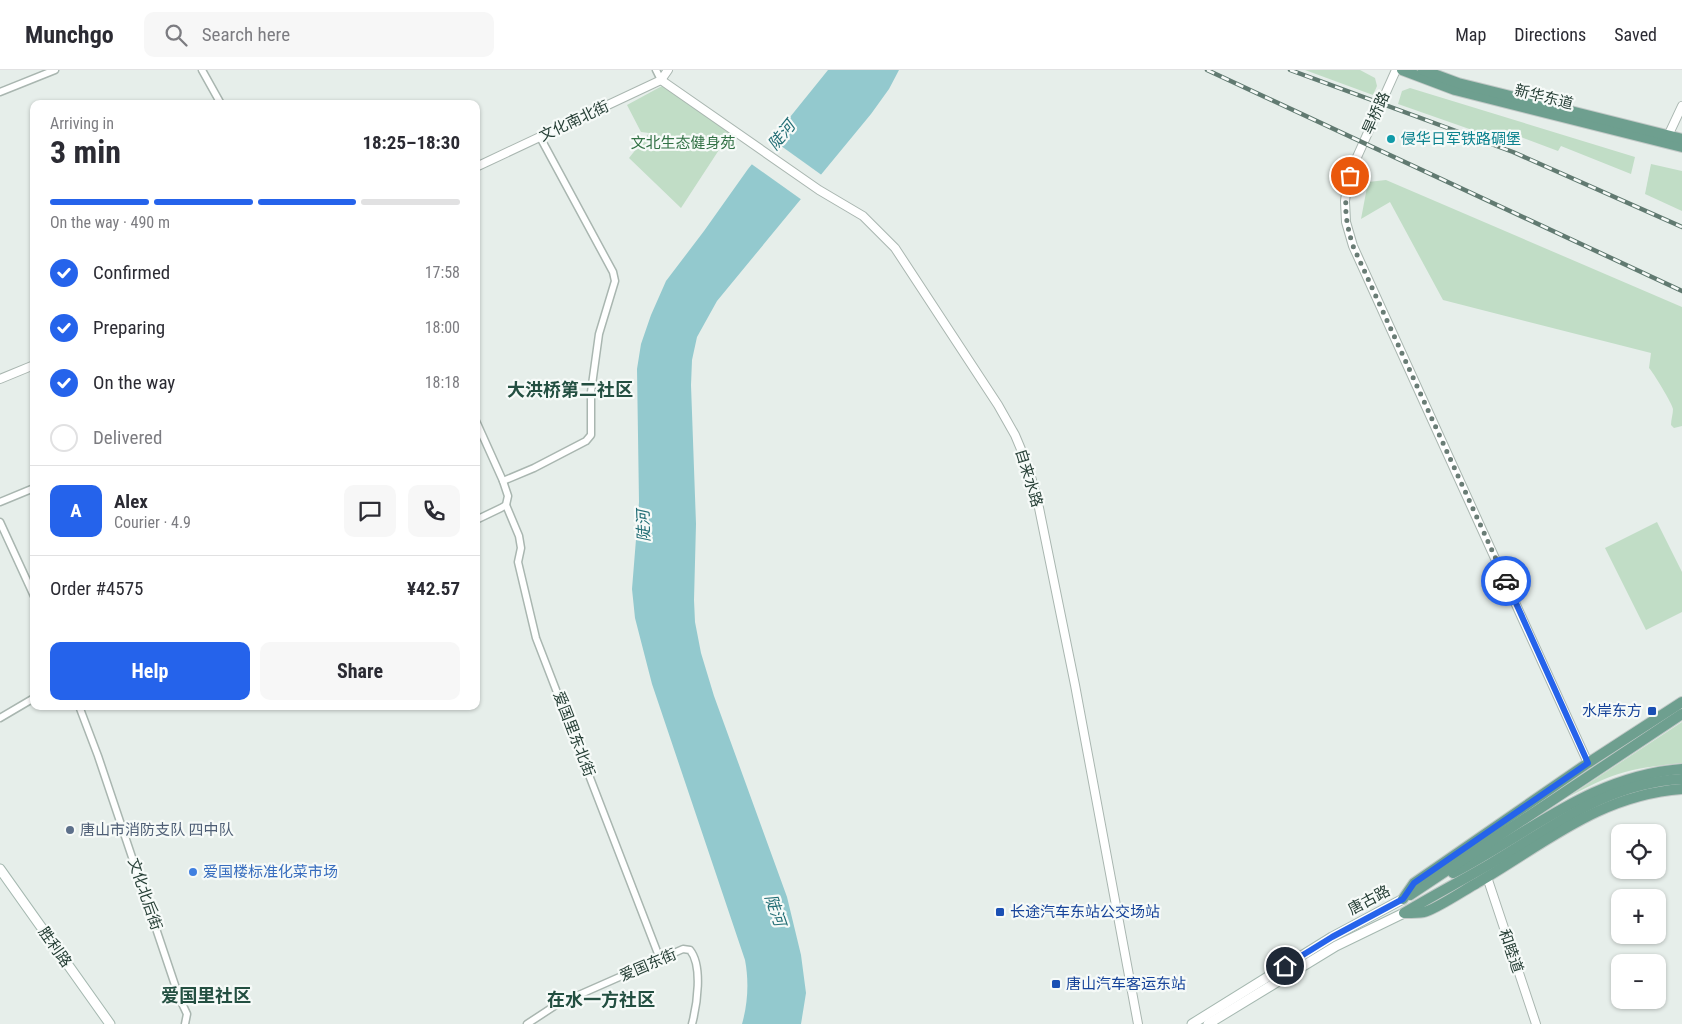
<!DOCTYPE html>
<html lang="en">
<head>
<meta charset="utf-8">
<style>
  :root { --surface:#fff; --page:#f7f7f7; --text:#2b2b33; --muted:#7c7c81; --line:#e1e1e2; --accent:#2563eb }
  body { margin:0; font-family:"Roboto Condensed","Noto Sans SC",sans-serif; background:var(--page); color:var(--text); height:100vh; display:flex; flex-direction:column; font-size:19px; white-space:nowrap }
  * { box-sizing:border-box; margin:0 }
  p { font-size:16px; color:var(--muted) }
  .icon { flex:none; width:28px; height:28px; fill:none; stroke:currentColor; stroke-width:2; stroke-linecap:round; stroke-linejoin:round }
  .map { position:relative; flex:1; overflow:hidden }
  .sheet { position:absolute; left:30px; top:30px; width:450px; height:610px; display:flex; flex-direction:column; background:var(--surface); border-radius:10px; box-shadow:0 1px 4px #0004 }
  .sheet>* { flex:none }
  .fabs { position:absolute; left:1611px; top:754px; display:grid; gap:10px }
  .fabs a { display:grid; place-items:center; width:55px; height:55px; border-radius:10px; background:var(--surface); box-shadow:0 1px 4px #0004; font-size:25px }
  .pin { position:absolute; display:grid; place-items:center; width:42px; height:42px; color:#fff; margin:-21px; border:2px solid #fff; border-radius:50%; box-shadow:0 1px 5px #0007 }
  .courier { position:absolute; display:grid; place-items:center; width:50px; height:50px; margin:-25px; border:4px solid #2563eb; border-radius:50%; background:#fff; color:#222; box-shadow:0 1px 6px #0007 }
  .summary em { font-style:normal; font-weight:700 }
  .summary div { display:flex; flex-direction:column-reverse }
  .summary { display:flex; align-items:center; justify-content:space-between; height:85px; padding:0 20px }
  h1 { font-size:32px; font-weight:700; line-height:38px }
  .bar { display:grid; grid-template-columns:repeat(4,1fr); gap:8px 5px; align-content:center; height:60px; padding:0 20px }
  .bar i { height:6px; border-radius:4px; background:var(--line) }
  .bar .current { background:var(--accent) }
  .bar p { grid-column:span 4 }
  .line { display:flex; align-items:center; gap:12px; padding:0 20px; border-top:1px solid var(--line) }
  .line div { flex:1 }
  .round { display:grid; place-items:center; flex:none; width:52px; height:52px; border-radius:10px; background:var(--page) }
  ol { padding:0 20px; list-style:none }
  li { display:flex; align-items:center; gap:15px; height:55px }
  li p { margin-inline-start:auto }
  li .icon { padding:5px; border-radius:50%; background:var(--accent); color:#fff; stroke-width:4 }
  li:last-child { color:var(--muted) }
  li i { width:28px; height:28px; border:2px solid var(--line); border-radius:50% }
  .button { display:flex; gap:10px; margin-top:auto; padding:10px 20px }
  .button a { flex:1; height:58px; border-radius:10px; background:var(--accent); color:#fff; font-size:20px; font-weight:700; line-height:58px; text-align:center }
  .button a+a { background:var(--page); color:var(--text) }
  header { display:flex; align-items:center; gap:30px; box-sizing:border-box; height:70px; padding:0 25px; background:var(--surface); border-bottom:1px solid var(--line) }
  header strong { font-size:24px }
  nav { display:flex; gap:28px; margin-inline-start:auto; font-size:18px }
  .search { width:350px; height:45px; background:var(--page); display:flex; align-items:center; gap:12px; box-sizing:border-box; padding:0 18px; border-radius:10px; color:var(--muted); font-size:19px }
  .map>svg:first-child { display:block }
  .green { fill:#c1ddc6 }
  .water { fill:#93c9ce }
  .pier { fill:#e6eeea }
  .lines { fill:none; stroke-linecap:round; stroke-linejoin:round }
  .minor-casing { stroke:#a9b6b0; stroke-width:9 }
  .tertiary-casing { stroke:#a9b6b0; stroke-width:10 }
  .secondary-casing { stroke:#a5b8b0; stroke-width:11 }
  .primary-casing { stroke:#c2c9c7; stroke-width:12 }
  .minor { stroke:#fff; stroke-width:6 }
  .tertiary { stroke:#fff; stroke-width:8 }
  .secondary { stroke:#fff; stroke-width:9 }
  .primary { stroke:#6e9f8f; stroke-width:10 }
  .rail-casing { stroke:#617a71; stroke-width:4.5 }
  .rail { stroke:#f6faf8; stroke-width:2.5; stroke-dasharray:8; stroke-linecap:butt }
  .done { stroke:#697c75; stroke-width:5; stroke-dasharray:0 9 }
  .route { stroke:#2563eb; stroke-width:6 }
  .culture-dot { fill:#0f9aa8; stroke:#f6faf8; stroke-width:2 }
  .transit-dot { fill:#1a4fb4; stroke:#f6faf8; stroke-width:2 }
  .service-dot { fill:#5c6f8a; stroke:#f6faf8; stroke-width:2 }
  .shop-dot { fill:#3f7fe0; stroke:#f6faf8; stroke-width:2 }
  .labels { text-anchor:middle; stroke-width:4.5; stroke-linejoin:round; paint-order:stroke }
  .street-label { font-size:15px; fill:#263f36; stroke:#f6faf8 }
  .culture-label { font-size:15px; fill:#0d838f; stroke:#f6faf8; text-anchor:start }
  .park-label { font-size:15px; fill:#337246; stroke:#f6faf8 }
  .transit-label { font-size:15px; fill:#164399; stroke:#f6faf8; text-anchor:start }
  .service-label { font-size:15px; fill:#4e5e75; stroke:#f6faf8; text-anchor:start }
  .shop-label { font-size:15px; fill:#366cbe; stroke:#f6faf8; text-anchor:start }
  .water-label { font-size:16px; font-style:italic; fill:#246f76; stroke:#f6faf8 }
  .quarter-label { font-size:18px; font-weight:bold; fill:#234f41; stroke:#f6faf8 }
</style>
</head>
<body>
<header>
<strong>Munchgo</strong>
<div class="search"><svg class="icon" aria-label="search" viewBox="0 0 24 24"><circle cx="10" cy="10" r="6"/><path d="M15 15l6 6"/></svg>Search here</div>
<nav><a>Map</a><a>Directions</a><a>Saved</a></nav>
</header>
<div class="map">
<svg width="1682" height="954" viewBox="0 0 1682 954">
  <rect width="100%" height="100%" fill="#e6eeea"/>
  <g class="green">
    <path d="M1305 0H1360L1375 8 1377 16 1373 25Z"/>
    <path d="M662 16 730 63 681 138 629 88 649 63 641 62 627 35Z"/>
    <path d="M1410 18 1635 87 1631 104 1561 76 1558 81 1518 66 1515 75 1398 34 1402 21Z"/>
    <path d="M1651 94 1682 101V141L1645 124Z"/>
    <path d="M1386 110 1682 237V356L1674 358 1671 355C1671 350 1673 344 1673 339 1673 335 1653 302 1649 298L1651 283 1443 230 1390 132 1361 149 1368 112Z"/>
    <path d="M1657 452 1682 502V542L1646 560 1605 478Z"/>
    <path d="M1682 652V693C1663 695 1643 697 1625 702 1605 707 1586 718 1568 727Z"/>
  </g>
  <path class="water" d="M828 0H899L889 19 871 44 717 231 697 267 692 290 691 315 696 454 694 530 695 552 701 583 714 626 787 827 801 885 806 923 801 954H742C748 933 749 911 745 890L652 614 635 548 632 519 639 432 637 299 641 274 651 245 666 211 704 161 748 99Z"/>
  <path class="pier" d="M770 68 823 106 802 130 750 93Z"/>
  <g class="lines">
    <defs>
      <g id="minor">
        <path d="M202 0 221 34"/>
        <path d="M656 0 661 10"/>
        <path d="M0 22 55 0"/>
        <path d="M476 351 503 411 508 426 506 435 501 438 476 450"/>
        <path d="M503 411 534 398 586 371 591 365V322L599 264 615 211 613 202 540 67"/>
        <path d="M0 432 34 418"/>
        <path d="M506 435 519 466 521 478 518 492 536 568 660 889"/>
        <path d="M0 452 34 526"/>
        <path d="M79 636 98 686 179 927 187 944 185 954"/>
        <path d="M0 648 34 628"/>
        <path d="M527 954 556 935 683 879 690 880C703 896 697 935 692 954"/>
      </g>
      <g id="tertiary">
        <path d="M1396 0 1353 96 1347 116 1345 131 1346 152 1353 176 1588 693"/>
        <path d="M661 10 819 120 863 146 895 178 998 335 1015 365 1028 396 1037 428 1075 615 1138 954"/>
        <path d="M1667 68 1682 36"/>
        <path d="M476 97 661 10 668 0"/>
        <path d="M0 309 34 295"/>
        <path d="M1487 807 1536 954"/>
      </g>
      <g id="secondary">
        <path d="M0 799 110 954"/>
        <path d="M1192 954 1332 867 1403 829"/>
        <path d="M1208 954 1336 876 1404 843"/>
      </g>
      <g id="primary">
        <path d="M1402 0 1455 20 1682 77"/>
        <path d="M1423 0 1458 13 1682 69"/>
        <path d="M1453 803C1530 763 1591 706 1682 699"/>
        <path d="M1410 825 1682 644"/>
        <path d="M1403 829 1414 813 1588 693 1682 632"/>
        <path d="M1404 843C1432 826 1461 811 1490 794 1553 757 1605 713 1682 709"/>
        <path d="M1405 843C1411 843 1418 843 1424 842 1433 841 1466 819 1477 813 1546 773 1599 725 1682 719"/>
      </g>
    </defs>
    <use href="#minor" class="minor-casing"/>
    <use href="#tertiary" class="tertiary-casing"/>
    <use href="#secondary" class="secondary-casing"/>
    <use href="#primary" class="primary-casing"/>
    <use href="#minor" class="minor"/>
    <use href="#tertiary" class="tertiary"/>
    <use href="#secondary" class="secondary"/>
    <use href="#primary" class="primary"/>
    <defs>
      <g id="rail">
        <path d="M1207 0 1682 221"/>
        <path d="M1290 0 1513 82 1682 157"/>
      </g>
    </defs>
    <use href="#rail" class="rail-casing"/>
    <use href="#rail" class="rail"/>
  </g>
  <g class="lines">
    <path class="done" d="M1350 106C1343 132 1345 150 1353 176L1506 511"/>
    <path class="route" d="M1285 896 1332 867 1403 829 1414 813 1588 693 1506 511"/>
  </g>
  <circle class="culture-dot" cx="1391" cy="69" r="5"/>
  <g class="transit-dot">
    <rect x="1647" y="636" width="10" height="10" rx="2.5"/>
    <rect x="995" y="837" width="10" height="10" rx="2.5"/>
    <rect x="1051" y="909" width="10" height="10" rx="2.5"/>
  </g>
  <circle class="service-dot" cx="70" cy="760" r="5"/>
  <circle class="shop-dot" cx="193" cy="802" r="5"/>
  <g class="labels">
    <g class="street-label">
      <text transform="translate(1544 27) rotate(14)" y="5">新华东道</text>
      <text transform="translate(1376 43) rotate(-66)" y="5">旱桥路</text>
      <text transform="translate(574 51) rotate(-25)" y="5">文化南北街</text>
      <text transform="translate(1029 408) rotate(73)" y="5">自来水路</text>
      <text transform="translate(574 664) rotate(69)" y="5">爱国里东北街</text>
      <text transform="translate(145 824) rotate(71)" y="5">文化北后街</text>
      <text transform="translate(1369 830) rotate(-28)" y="5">唐古路</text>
      <text transform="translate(55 877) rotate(55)" y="5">胜利路</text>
      <text transform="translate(1511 881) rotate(71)" y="5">和睦道</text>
      <text transform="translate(648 895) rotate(-23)" y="5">爱国东街</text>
    </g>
    <g class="culture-label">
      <text x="1401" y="74">侵华日军铁路碉堡</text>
    </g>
    <g class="park-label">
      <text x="683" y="78">文北生态健身苑</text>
    </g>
    <g class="transit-label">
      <text x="1642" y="646" text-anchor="end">水岸东方</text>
      <text x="1010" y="847">长途汽车东站公交场站</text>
      <text x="1066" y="919">唐山汽车客运东站</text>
    </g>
    <g class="service-label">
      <text x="80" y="765">唐山市消防支队 四中队</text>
    </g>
    <g class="shop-label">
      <text x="203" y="807">爱国楼标准化菜市场</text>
    </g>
    <g class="water-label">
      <text transform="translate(781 65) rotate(-51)" y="6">陡河</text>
      <text transform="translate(643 456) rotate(-92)" y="6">陡河</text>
      <text transform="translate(776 840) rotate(71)" y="6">陡河</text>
    </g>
    <g class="quarter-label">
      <text x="570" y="326">大洪桥第二社区</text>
      <text x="206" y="932">爱国里社区</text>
      <text x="601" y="936">在水一方社区</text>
    </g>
  </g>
</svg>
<div class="fabs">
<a><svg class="icon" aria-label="locate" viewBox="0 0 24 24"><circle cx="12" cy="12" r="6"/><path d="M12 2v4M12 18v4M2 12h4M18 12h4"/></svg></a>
<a>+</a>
<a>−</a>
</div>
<div class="pin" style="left:1350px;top:106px;background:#ea580c"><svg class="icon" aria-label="bag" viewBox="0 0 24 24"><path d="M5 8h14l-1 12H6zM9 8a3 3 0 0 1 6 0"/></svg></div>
<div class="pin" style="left:1285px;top:896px;background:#1f2937"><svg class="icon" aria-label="home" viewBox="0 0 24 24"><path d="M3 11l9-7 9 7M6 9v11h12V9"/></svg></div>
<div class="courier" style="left:1506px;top:511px"><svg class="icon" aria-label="car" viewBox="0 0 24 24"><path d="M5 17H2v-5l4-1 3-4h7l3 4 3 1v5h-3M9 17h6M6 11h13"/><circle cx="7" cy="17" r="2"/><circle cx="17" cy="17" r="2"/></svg></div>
<section class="sheet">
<div class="summary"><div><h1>3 min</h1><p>Arriving in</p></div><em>18:25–18:30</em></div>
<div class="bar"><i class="current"></i><i class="current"></i><i class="current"></i><i></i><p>On the way · 490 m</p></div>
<ol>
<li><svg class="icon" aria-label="check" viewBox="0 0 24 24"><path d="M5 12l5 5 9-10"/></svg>Confirmed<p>17:58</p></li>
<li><svg class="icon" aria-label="check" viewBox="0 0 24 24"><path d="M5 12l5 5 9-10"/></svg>Preparing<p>18:00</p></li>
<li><svg class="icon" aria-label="check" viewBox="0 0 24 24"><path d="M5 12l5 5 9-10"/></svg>On the way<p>18:18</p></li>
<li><i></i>Delivered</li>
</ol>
<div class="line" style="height:90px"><b class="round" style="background:var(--accent);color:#fff">A</b><div><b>Alex</b><p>Courier · 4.9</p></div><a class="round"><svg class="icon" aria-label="chat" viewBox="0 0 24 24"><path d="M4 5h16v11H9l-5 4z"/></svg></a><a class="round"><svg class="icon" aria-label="phone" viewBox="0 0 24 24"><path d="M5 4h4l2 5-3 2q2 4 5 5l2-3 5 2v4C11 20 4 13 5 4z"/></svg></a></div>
<div class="line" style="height:65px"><div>Order #4575</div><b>¥42.57</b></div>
<div class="button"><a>Help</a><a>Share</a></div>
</section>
</div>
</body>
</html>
